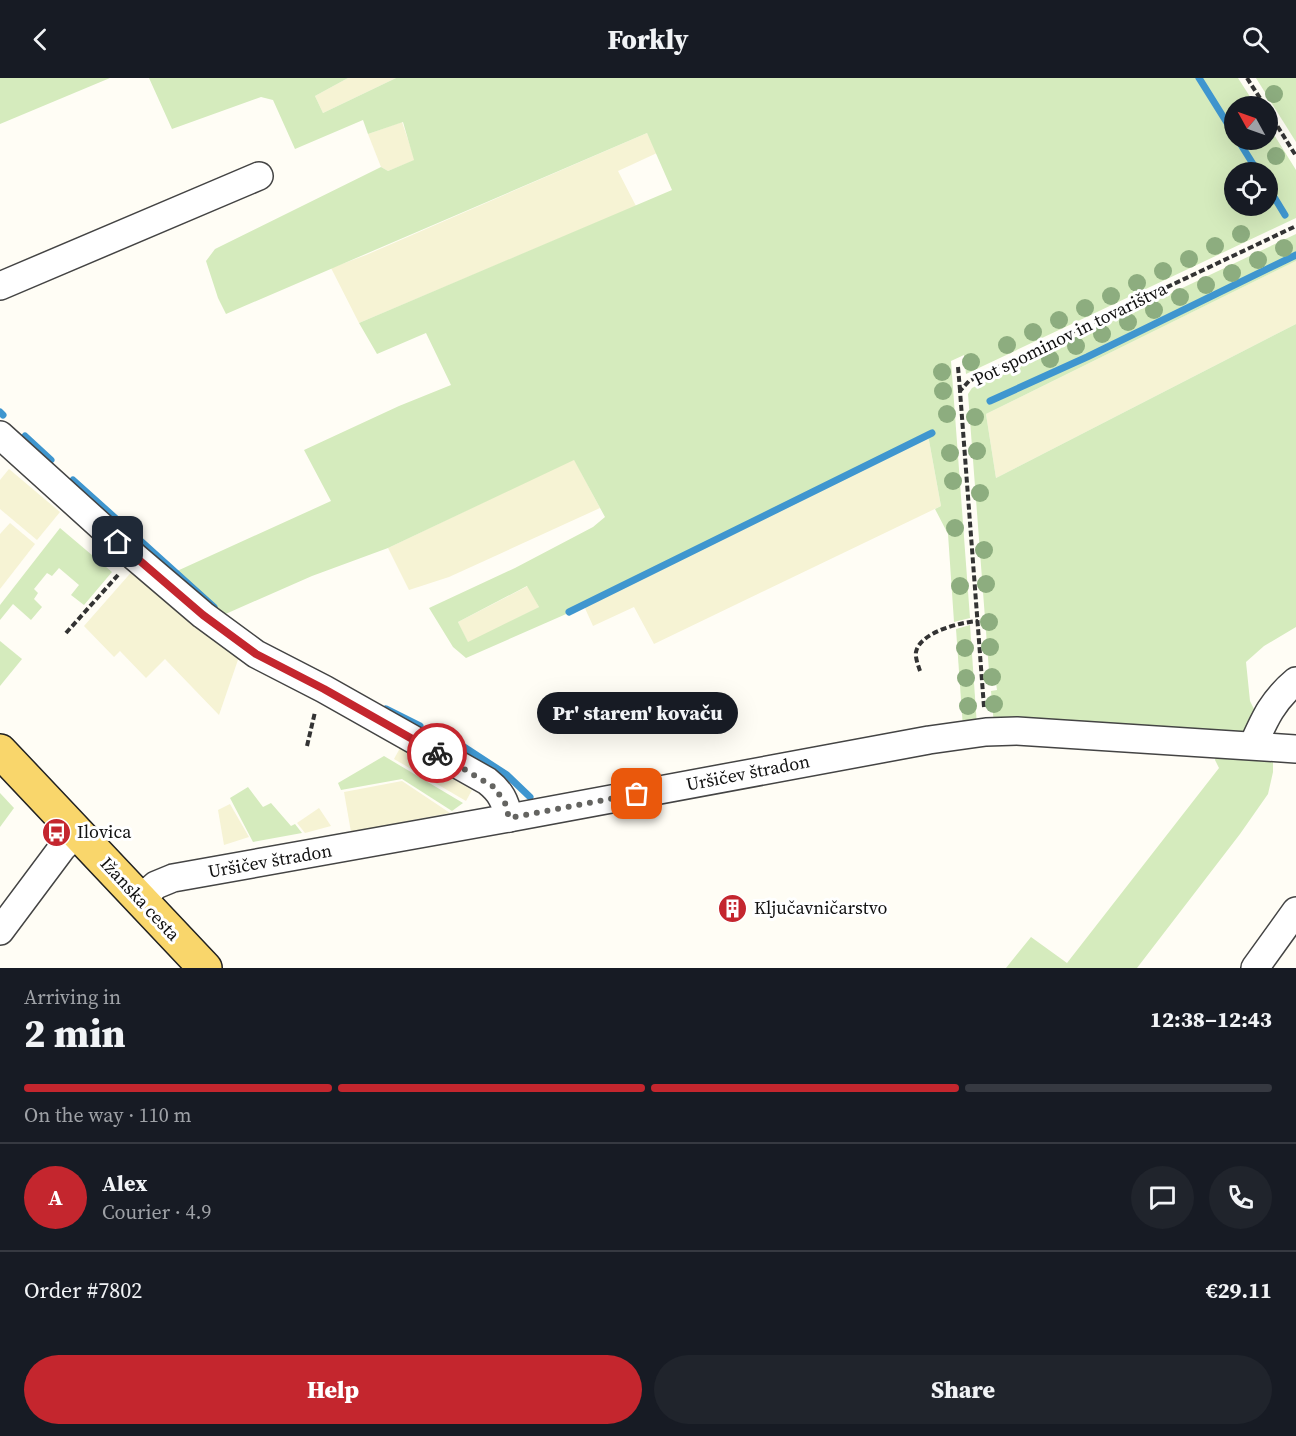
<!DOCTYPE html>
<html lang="en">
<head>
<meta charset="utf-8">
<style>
  :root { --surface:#171b24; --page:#20242c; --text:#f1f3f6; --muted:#9ea1a6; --line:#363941; --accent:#c4262e }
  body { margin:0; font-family:"Source Serif 4",serif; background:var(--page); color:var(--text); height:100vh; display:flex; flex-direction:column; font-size:22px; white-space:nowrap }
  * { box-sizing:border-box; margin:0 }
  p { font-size:20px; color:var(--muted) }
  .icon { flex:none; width:33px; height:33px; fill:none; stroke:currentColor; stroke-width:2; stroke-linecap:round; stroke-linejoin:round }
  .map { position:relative; height:890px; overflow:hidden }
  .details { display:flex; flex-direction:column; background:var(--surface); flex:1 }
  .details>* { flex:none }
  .needle { width:39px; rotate:310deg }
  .controls { position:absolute; left:1224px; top:18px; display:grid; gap:12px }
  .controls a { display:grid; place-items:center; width:54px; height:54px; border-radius:50%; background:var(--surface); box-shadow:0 6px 24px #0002; font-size:30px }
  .pin { position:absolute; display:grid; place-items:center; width:51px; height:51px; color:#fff; margin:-26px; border-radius:12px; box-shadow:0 3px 9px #0006 }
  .courier { position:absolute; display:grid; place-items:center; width:60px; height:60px; margin:-30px; border:4px solid #c4262e; border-radius:50%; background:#fff; color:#222; box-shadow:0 2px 8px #0007 }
  .bubble { position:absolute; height:42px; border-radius:21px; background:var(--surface); box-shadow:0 6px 24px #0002; font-size:20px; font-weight:800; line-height:42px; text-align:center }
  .head em { font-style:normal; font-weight:800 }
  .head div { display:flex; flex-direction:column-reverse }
  .head { display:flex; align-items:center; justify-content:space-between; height:102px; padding:0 24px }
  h1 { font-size:39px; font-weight:800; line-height:45px }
  .bar { display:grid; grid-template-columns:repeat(4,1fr); gap:9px 6px; align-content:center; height:72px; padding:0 24px }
  .bar i { height:8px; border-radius:4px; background:var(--line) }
  .bar .on { background:var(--accent) }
  .bar p { grid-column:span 4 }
  .line { display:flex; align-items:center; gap:15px; padding:0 24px; border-top:2px solid var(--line) }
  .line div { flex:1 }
  .round { display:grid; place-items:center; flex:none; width:63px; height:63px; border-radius:32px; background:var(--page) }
  .button { display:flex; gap:12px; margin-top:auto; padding:12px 24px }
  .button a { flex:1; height:69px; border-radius:36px; background:var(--accent); color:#fff; font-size:24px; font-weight:800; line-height:69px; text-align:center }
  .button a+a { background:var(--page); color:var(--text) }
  header { display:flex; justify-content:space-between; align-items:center; height:78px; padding:0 24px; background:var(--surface); font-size:27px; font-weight:800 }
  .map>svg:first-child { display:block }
  .farmland { fill:#f6f3d4 }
  .green { fill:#d5ebbd; fill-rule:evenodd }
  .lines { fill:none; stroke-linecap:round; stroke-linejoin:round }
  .stream { stroke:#3f96cf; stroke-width:7 }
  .minor-casing { stroke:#444; stroke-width:30 }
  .major-casing { stroke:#222; stroke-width:36 }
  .path { stroke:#333; stroke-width:4; stroke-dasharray:6 3; stroke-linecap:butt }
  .minor { stroke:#fff; stroke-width:27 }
  .major { stroke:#f9d66b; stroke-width:33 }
  .tree { fill:#8dad7f }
  .done { stroke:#646461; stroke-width:6; stroke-dasharray:0 10.8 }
  .route { stroke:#c4262e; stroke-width:8 }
  .labels { text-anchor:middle; stroke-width:6; stroke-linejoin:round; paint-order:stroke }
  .street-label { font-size:18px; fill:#111; stroke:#fff }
  .poi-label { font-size:18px; fill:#111; stroke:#fff; text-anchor:start }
</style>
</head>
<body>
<header><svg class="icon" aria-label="back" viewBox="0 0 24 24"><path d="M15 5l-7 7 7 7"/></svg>Forkly<svg class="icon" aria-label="search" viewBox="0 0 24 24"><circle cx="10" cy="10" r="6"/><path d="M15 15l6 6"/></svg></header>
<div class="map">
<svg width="1296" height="890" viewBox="0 0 1296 890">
  <rect width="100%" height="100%" fill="#fffdf5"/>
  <g class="farmland">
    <path d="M348 0H396L323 35 315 18Z"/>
    <path d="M402 44 415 82 388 93 381 89 368 56Z"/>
    <path d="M647 55 657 75 618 93 636 128 359 245 331 190 366 177Z"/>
    <path d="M1296 183V246L996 400 986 336Z"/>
    <path d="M928 357 941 428 654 566 634 529 593 548 584 528Z"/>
    <path d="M574 381 600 430 449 499 409 512 388 470Z"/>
    <path d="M9 391 60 434 37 462 0 431V402Z"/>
    <path d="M10 445 35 466 0 511V456Z"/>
    <path d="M135 490 240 576 219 637 165 581 146 600 120 573 114 579 84 548Z"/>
    <path d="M528 508 539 529 468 565 458 544Z"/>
    <path d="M400 670 472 712 466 723 394 681Z"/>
    <path d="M402 703 450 735 351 754 344 714Z"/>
    <path d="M230 726 249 759 224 767 218 732Z"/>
    <path d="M319 730 331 748 305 755 297 745Z"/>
  </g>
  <g class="green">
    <path d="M0 0H110L0 46Z"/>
    <path d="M149 0H348L315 18 323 35 396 0H1238L1256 28H1234V62H1268V47L1296 92V140L966 296 964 277 951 283 970 540 954 544 948 456 935 431 941 428 928 357 589 526 466 580 453 569 429 530 515 490 593 449 605 439 574 382 388 470 312 498 221 538 177 503V493L331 423 304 372 399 328 451 307 426 255 377 276 359 245 672 112 647 55 226 236 218 220 206 183 215 171 381 89 388 93 414 82 403 44 368 56 363 42 295 71 273 22 261 19 172 51ZM1234 94H1268V128H1234ZM527 508 539 529 468 564 458 544Z"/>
    <path d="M1256 0H1296V64Z"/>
    <path d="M1296 156V183L986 336 996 400 1296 246V549L1264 568 1246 584 1250 623 1257 637 1244 656 994 647 991 613 997 612 996 605 990 606 968 316 972 310Z"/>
    <path d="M60 450 112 494 84 527 71 517 79 507 59 490 52 498 47 495 34 511 38 515 34 521 42 529 31 542 13 526 0 542V527Z"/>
    <path d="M970 547 977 648 963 650 956 551Z"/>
    <path d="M0 563 22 581 0 608Z"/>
    <path d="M1217 672 1273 680V694L1268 716 1240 756 1137 890H1006L1031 859 1067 885 1219 690 1215 682Z"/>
    <path d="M384 678 463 725 452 733 402 701 341 712 338 705Z"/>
    <path d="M248 709 263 729 271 725 291 748 295 746 302 755 253 764 230 720Z"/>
    <path d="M0 715 14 730 0 749Z"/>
  </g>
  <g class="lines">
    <g class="stream">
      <path d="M1199 0 1234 56"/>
      <path d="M1238 62 1258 94"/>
      <path d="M1268 109 1285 137"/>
      <path d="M990 323 1087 279 1296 177"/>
      <path d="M0 334 3 337"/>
      <path d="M25 358 51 382"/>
      <path d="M73 402 214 529"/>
      <path d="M569 534 932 355"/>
      <path d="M386 631 420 648"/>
      <path d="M464 669 507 697 530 719"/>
    </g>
    <defs>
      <g id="minor">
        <path d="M0 208 259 98"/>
        <path d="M0 357 135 479 203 537 256 576 324 611 487 703C501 714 505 723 509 740"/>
        <path d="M1253 667C1265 640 1273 622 1296 603"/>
        <path d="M140 821 156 807 173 800 509 740 929 662 986 654 1017 653 1296 671"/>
        <path d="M0 853 62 770 77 755"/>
        <path d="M1255 890 1296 833"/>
      </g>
      <path id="major" d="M0 673 205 890"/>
    </defs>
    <use href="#minor" class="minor-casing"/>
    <use href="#major" class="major-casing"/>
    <g class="path">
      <path d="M1247 0 1265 28"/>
      <path d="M1268 33 1296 78"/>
      <path d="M958 289 960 312"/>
      <path d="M66 555 118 497"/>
      <path d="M920 593C918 587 915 579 916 574 920 554 961 544 978 543"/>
      <path d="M984 629 960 313 969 303 1296 148"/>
      <path d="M307 668 315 634"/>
    </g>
    <use href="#minor" class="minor"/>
    <use href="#major" class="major"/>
  </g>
  <g class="tree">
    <circle cx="1274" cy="16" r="9"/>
    <circle cx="1276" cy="78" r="9"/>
    <circle cx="1241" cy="156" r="9"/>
    <circle cx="1215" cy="168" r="9"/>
    <circle cx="1284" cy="170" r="9"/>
    <circle cx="1189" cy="181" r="9"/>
    <circle cx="1258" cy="182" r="9"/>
    <circle cx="1163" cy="193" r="9"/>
    <circle cx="1232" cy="195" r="9"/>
    <circle cx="1137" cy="205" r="9"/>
    <circle cx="1206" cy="207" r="9"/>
    <circle cx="1111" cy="218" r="9"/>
    <circle cx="1180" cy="219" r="9"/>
    <circle cx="1085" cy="230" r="9"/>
    <circle cx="1154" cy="232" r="9"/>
    <circle cx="1059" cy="242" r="9"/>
    <circle cx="1128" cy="244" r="9"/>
    <circle cx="1033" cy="254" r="9"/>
    <circle cx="1102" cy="256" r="9"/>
    <circle cx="1007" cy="267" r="9"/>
    <circle cx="1076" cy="268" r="9"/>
    <circle cx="1050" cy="281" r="9"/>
    <circle cx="971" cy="284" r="9"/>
    <circle cx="942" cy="294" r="9"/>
    <circle cx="943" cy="313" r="9"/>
    <circle cx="947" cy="336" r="9"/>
    <circle cx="975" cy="339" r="9"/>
    <circle cx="977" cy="373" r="9"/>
    <circle cx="950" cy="375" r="9"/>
    <circle cx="953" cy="403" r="9"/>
    <circle cx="980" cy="415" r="9"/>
    <circle cx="955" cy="450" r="9"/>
    <circle cx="984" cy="472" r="9"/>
    <circle cx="986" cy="506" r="9"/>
    <circle cx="960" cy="508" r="9"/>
    <circle cx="989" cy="544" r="9"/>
    <circle cx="990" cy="569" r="9"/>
    <circle cx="965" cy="570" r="9"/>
    <circle cx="992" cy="599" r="9"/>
    <circle cx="966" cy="600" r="9"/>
    <circle cx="994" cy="626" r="9"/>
    <circle cx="968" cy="628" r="9"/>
  </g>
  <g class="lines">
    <path class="done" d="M437 675 494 709 505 725 509 740 637 716"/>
    <path class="route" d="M118 464 203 537 256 576 324 611 437 675"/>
  </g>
  <defs>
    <symbol id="bus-disc" viewBox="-11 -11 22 22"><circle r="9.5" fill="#c4262e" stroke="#fff"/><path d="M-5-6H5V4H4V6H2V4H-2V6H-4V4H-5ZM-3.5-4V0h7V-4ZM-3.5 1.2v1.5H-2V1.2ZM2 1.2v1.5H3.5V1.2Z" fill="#fff"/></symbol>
    <symbol id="building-disc" viewBox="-11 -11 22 22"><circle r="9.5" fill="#c4262e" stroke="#fff"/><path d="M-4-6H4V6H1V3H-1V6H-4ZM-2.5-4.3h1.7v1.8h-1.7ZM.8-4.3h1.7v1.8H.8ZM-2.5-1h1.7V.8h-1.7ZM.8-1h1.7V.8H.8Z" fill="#fff"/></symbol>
  </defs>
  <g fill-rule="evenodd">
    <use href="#bus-disc" x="40" y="738" width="33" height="33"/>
    <use href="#building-disc" x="716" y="814" width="33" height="33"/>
  </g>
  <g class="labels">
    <g class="street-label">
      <text transform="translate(1070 256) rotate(-26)" y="6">Pot spominov in tovarištva</text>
      <text transform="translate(748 695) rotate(-11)" y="6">Uršičev štradon</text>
      <text transform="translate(270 783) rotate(-10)" y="6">Uršičev štradon</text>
      <text transform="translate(140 821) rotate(47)" y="6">Ižanska cesta</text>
    </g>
    <g class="poi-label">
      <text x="77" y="760">Ilovica</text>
      <text x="754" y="836">Ključavničarstvo</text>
    </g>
  </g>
</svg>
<div class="controls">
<a><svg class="needle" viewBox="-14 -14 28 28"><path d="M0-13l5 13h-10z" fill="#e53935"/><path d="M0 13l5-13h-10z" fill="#9ea1a6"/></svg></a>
<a><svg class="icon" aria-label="locate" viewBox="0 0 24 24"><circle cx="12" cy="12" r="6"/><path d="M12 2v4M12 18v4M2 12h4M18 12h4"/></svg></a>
</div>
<div class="pin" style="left:637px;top:716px;background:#ea580c"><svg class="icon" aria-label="bag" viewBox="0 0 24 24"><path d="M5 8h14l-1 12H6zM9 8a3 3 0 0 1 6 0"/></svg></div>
<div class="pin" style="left:118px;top:464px;background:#1f2937"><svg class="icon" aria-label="home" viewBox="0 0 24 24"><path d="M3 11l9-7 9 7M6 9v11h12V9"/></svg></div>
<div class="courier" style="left:437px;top:675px"><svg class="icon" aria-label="bike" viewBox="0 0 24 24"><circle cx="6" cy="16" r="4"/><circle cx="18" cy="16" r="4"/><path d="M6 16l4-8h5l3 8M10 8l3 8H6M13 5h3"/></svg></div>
<div class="bubble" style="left:537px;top:614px;width:201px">Pr' starem' kovaču</div>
</div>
<section class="details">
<div class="head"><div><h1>2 min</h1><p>Arriving in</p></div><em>12:38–12:43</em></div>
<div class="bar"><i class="on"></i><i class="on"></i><i class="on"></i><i></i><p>On the way · 110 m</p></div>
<div class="line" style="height:108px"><b class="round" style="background:var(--accent);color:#fff">A</b><div><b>Alex</b><p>Courier · 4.9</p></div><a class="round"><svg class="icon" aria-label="chat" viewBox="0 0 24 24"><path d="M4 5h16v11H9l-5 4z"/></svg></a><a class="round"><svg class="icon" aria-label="phone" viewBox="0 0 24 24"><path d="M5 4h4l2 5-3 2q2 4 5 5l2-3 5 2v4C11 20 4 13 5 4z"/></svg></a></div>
<div class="line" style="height:78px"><div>Order #7802</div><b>€29.11</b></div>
<div class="button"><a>Help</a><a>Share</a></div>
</section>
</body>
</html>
